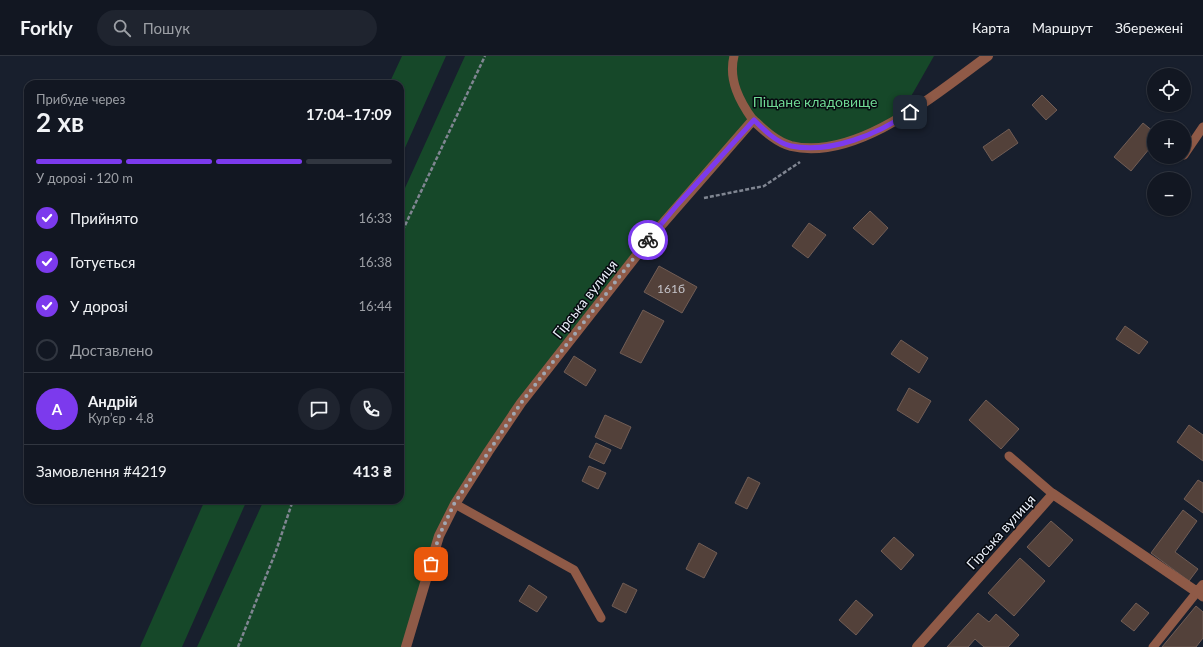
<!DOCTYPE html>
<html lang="uk">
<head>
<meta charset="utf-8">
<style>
  :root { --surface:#121722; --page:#1f242f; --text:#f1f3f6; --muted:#9c9fa5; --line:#313640; --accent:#7c3aed }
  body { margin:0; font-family:Lato,sans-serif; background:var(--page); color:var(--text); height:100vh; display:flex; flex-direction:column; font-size:15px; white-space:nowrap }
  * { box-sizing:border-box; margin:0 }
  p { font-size:13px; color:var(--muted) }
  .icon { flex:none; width:22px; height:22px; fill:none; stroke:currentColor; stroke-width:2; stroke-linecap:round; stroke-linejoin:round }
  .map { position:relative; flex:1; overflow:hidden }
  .panel { position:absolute; left:24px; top:24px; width:380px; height:424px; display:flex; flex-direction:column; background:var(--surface); border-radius:12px; box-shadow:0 1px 3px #0004,0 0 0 1px var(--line) }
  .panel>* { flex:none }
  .tools { position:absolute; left:1147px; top:12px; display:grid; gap:8px }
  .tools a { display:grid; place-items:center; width:44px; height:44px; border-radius:50%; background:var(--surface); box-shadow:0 1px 3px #0004,0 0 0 1px var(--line); font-size:20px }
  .pin { position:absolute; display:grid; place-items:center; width:34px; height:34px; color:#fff; margin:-17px; border-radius:8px; box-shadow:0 2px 6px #0006 }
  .courier { position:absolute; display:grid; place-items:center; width:40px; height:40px; margin:-20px; border:3px solid #7c3aed; border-radius:50%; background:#fff; color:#222; box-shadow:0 1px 5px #0007 }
  .summary em { font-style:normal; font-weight:700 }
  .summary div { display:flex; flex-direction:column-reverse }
  .summary { display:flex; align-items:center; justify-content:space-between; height:68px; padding:0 12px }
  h1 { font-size:26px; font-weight:700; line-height:30px }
  .bar { display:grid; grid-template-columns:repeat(4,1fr); gap:6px 4px; align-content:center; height:48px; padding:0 12px }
  .bar i { height:5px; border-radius:3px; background:var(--line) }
  .bar .active { background:var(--accent) }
  .bar p { grid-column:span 4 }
  .line { display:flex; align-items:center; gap:10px; padding:0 12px; border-top:1px solid var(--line) }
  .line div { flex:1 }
  .round { display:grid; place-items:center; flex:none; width:42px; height:42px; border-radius:21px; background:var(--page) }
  ol { padding:0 12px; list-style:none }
  li { display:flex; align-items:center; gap:12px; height:44px }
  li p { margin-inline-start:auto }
  li .icon { padding:4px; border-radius:50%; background:var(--accent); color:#fff; stroke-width:4 }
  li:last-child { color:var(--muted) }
  li i { width:22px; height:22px; border:2px solid var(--line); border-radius:50% }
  header { display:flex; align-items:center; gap:24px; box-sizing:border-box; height:56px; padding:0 20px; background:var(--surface); border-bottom:1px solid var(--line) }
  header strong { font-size:19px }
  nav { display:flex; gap:22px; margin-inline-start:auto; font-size:14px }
  .search { width:280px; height:36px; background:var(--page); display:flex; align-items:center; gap:10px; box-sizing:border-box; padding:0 14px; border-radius:22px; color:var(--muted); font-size:15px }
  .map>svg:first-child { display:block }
  .green { fill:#164829 }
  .building { fill:#53413a; stroke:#715d55 }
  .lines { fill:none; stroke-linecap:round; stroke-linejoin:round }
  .path { stroke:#808692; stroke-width:2.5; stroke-dasharray:4 2; stroke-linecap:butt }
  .lane { stroke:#8f5a47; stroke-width:9 }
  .street { stroke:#8f5a47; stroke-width:10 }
  .done { stroke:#a1a7b2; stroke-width:4; stroke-dasharray:0 7.2 }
  .route { stroke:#7c3aed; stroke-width:5 }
  .labels { text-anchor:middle; stroke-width:3; stroke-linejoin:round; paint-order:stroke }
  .number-label { font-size:12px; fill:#c5c4ca }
  .park-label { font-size:14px; fill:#6fd994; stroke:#06090f }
  .street-label { font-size:14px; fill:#ebf0fa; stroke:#06090f }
</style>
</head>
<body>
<header>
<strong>Forkly</strong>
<div class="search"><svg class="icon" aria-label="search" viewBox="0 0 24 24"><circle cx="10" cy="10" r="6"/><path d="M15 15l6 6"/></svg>Пошук</div>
<nav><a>Карта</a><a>Маршрут</a><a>Збережені</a></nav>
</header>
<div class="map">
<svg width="1203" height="591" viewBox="0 0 1203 591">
  <rect width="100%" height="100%" fill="#181f2d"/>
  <g class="green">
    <path d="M402 0H446L400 103V28H389Z"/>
    <path d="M465 0H934L897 65 854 84 790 90 753 64 521 347 455 448 406 591H197L264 444H400V143Z"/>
    <path d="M205 444H247L182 591H140Z"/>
  </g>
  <g class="building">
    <path d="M1042 39 1057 54 1046 64 1032 49Z"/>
    <path d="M1143 67 1154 76V87L1131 115 1114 101Z"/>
    <path d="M1009 73 1018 87 992 105 983 91Z"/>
    <path d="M870 155 888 172 873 189 853 172Z"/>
    <path d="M809 167 826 179 808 202 792 190Z"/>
    <path d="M659 210 697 231 682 257 644 236Z"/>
    <path d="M643 254 664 265 641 307 620 297Z"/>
    <path d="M1125 270 1148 286 1139 298 1116 283Z"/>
    <path d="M901 284 928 302 919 317 891 298Z"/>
    <path d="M574 300 596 314 586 330 564 316Z"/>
    <path d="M909 332 931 345 918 367 897 354Z"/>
    <path d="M986 344 1019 373 1001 393 969 364Z"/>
    <path d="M605 359 631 371 621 393 595 381Z"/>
    <path d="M1189 369 1203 379V405L1177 386Z"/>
    <path d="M596 387 611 394 604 408 589 401Z"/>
    <path d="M589 410 606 417 598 433 582 425Z"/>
    <path d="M748 421 760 427 747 453 735 447Z"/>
    <path d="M1198 424 1203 427V457L1184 443Z"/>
    <path d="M1183 454 1197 465 1175 496 1198 513 1189 525 1151 497Z"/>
    <path d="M1051 465 1073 484 1049 511 1027 491Z"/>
    <path d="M894 481 914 499 901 514 881 495Z"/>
    <path d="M699 487 717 497 704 522 686 513Z"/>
    <path d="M1020 502 1045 525 1014 560 988 537Z"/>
    <path d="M623 527 637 534 626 557 612 550Z"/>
    <path d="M529 529 547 541 537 556 519 545Z"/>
    <path d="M856 544 873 559 856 579 839 564Z"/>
    <path d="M1136 547 1149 557 1134 575 1121 565Z"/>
    <path d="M1196 550 1203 556V582L1196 591H1162Z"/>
    <path d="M978 557 989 566 996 558 1019 579 1008 591H984L975 583 968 591H947Z"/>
  </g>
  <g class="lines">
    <g class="path">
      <path d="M704 142 764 130 800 106"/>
      <path d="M400 180 485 0"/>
      <path d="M238 591 276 495 293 444"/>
    </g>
    <g class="lane">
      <path d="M734 0C728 24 740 46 753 64"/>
      <path d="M1184 99 1203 71"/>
      <path d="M1009 400 1053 438"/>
      <path d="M455 448 574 514 601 562"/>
      <path d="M1153 591 1197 536 1203 541"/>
    </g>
    <g class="street">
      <path d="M406 591 439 480 455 448 488 396 521 347 651 181 753 64C764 74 776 86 791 90 857 106 938 36 988 0"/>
      <path d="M917 591 1053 438 1197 536 1203 529"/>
    </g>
  </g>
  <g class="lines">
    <path class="done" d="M431 508 439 480 454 448 521 347 648 184"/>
    <path class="route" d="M648 184 678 148 754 64C764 74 777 87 791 90 831 98 878 78 910 56"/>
  </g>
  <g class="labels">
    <g class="number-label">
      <text x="671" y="237">161б</text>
    </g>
    <g class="park-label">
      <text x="815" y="51">Піщане кладовище</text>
    </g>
    <g class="street-label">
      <text transform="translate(585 243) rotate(-52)" y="5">Гірська вулиця</text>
      <text transform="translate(1001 476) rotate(-48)" y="5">Гірська вулиця</text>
    </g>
  </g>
</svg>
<div class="tools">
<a><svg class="icon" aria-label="locate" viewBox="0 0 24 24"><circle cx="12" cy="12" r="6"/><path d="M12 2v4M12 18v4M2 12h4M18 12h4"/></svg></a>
<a>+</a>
<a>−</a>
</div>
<div class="pin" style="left:431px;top:508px;background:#ea580c"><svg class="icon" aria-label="bag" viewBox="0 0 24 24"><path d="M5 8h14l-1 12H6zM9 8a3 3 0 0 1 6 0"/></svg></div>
<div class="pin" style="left:910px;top:56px;background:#1f2937"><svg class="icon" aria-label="home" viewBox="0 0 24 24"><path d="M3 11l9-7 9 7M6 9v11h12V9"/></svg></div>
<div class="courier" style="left:648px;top:184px"><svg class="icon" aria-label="bike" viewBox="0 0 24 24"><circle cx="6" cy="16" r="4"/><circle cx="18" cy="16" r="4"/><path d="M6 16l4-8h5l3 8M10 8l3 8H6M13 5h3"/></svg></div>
<section class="panel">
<div class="summary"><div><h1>2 хв</h1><p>Прибуде через</p></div><em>17:04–17:09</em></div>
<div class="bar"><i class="active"></i><i class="active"></i><i class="active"></i><i></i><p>У дорозі · 120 m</p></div>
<ol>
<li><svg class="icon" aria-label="check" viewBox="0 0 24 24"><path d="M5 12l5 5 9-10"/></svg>Прийнято<p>16:33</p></li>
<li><svg class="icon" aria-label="check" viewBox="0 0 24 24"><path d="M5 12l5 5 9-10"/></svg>Готується<p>16:38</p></li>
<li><svg class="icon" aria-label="check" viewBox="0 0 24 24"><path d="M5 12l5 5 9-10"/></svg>У дорозі<p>16:44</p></li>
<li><i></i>Доставлено</li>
</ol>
<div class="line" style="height:72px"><b class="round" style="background:var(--accent);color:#fff">А</b><div><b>Андрій</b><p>Кур’єр · 4.8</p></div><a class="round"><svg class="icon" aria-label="chat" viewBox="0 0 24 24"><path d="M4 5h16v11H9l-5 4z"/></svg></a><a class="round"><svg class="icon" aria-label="phone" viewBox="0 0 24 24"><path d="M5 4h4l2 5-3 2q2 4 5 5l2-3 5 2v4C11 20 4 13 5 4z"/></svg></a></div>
<div class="line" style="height:52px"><div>Замовлення #4219</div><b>413 ₴</b></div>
</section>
</div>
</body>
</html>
